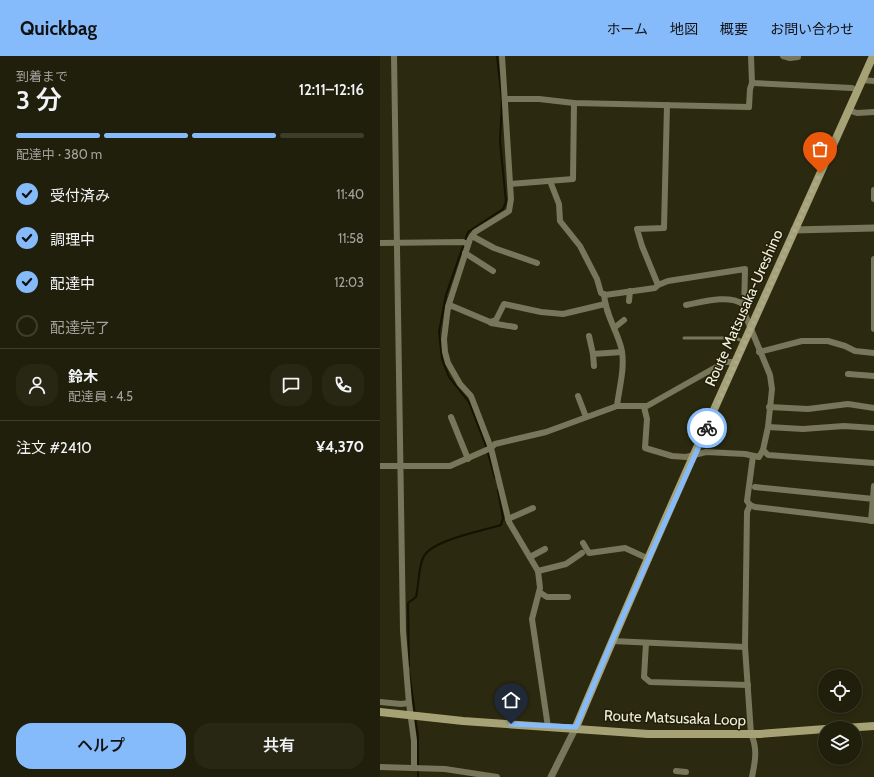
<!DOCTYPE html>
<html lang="ja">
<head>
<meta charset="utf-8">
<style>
  :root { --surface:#201f0b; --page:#282714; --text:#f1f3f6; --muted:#a2a29d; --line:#3d3d2c; --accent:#86bbfb }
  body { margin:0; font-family:Cabin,"Noto Sans JP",sans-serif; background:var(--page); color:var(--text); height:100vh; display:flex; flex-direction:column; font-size:15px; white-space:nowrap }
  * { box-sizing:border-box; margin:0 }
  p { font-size:13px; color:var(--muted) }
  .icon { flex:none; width:22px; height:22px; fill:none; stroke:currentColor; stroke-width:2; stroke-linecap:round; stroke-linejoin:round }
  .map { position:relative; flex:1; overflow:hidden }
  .details { display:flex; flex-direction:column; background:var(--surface); width:380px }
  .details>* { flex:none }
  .controls { position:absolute; left:438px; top:613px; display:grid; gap:8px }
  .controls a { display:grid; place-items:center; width:44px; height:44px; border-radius:50%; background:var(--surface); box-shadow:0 2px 6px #0003,0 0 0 1px var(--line); font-size:20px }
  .pin { position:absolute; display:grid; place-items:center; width:34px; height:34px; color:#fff; margin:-41px -17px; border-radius:50% 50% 50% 0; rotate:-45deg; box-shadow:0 0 4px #0007 }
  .pin .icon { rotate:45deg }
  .courier { position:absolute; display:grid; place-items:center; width:40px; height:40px; margin:-20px; border:3px solid #86bbfb; border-radius:50%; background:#fff; color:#222; box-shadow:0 1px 5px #0007 }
  .summary em { font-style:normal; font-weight:600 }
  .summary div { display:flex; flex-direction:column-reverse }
  .summary { display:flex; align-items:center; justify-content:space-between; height:68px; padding:0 16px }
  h1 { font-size:26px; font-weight:600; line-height:30px }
  .bar { display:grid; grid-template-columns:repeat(4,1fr); gap:6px 4px; align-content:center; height:48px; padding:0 16px }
  .bar i { height:5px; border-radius:3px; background:var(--line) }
  .bar .selected { background:var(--accent) }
  .bar p { grid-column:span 4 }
  .line { display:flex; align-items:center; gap:10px; padding:0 16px; border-top:1px solid var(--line) }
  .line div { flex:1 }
  .round { display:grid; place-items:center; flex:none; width:42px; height:42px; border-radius:16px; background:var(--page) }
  ol { padding:0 16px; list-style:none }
  li { display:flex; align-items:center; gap:12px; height:44px }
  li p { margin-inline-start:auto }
  li .icon { padding:4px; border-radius:50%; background:var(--accent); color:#111; stroke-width:4 }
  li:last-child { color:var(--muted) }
  li i { width:22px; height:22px; border:2px solid var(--line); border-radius:50% }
  .primary-button { display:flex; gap:8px; margin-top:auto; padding:8px 16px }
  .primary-button a { flex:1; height:46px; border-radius:16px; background:var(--accent); color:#111; font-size:16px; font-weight:600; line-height:46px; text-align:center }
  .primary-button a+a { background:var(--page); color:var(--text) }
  header { display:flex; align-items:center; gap:24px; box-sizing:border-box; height:56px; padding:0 20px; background:var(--accent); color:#111 }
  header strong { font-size:19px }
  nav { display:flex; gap:22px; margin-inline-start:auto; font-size:14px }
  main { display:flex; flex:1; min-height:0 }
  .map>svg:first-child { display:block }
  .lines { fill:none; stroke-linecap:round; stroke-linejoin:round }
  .stream { stroke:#151201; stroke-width:2 }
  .service { stroke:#78765b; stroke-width:3 }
  .minor { stroke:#78765b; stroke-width:6 }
  .tertiary { stroke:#78765b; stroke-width:7 }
  .secondary { stroke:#a6a276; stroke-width:8 }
  .done { stroke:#aaa996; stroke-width:4; stroke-dasharray:0 7.2 }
  .route { stroke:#86bbfb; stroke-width:5 }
  .labels { text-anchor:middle; stroke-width:3; stroke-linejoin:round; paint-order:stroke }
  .street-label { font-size:15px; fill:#efeedf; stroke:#221f06 }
</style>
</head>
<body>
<header>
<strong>Quickbag</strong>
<nav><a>ホーム</a><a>地図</a><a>概要</a><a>お問い合わせ</a></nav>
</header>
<main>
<section class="details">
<div class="summary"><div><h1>3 分</h1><p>到着まで</p></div><em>12:11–12:16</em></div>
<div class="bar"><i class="selected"></i><i class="selected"></i><i class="selected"></i><i></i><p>配達中 · 380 m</p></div>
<ol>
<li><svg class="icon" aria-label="check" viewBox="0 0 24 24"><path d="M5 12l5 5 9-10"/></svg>受付済み<p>11:40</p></li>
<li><svg class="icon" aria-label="check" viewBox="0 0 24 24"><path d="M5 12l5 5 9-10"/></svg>調理中<p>11:58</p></li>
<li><svg class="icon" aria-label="check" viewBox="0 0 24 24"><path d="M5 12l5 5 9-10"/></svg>配達中<p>12:03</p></li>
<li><i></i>配達完了</li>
</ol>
<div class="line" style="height:72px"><a class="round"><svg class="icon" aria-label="person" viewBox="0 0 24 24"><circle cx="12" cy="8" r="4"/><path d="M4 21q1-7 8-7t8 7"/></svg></a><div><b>鈴木</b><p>配達員 · 4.5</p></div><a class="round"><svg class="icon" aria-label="chat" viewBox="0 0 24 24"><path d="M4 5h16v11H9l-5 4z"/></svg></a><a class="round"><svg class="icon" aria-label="phone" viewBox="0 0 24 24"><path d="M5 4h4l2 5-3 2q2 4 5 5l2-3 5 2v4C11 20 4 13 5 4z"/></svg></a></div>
<div class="line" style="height:52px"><div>注文 #2410</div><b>¥4,370</b></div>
<div class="primary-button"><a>ヘルプ</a><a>共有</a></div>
</section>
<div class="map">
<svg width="494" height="721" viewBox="0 0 494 721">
  <rect width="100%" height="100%" fill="#2b290f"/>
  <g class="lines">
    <g class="stream">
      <path d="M115 422 106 390 89 346 69 321 62 303 59 276 66 239 88 176 123 153 126 146 120 85 122 44 117 0"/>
      <path d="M29 610 28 547 36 541C39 528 38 514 43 502 50 484 103 475 121 469L123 462 118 434"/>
      <path d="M29 616 35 658"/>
      <path d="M35 662 38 680V721"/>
    </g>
    <path class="service" d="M304 282H355L363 285"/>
    <g class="minor">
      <path d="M14 0 23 575 29 647 34 685V711"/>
      <path d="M122 0 131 143 129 155 95 176 90 183 68 251 64 283 65 296 68 307 80 328 91 340 111 392 129 466 158 515 160 532 152 563 168 671"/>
      <path d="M371 0 372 27 472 32"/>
      <path d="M403 0 410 2 418 1"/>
      <path d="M482 24 494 25"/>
      <path d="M126 43H159L194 47 369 51 370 33 372 27"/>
      <path d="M468 54 477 57 494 56"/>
      <path d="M170 125 179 148 180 165 200 190 217 223 221 237 225 239 275 232 278 229"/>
      <path d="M130 128 193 123 194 47"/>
      <path d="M494 134V143"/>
      <path d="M92 180 114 192 157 207"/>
      <path d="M0 187 83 186 88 188"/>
      <path d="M85 197 113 215"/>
      <path d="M494 203V273"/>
      <path d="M224 238C225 257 236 273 241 291 246 309 239 332 237 350"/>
      <path d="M249 245 250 235"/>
      <path d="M306 249C322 246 348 238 363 248"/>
      <path d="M68 251 72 250 110 266 116 264 124 248 161 256 183 258 225 248"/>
      <path d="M111 267 135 271"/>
      <path d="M234 272 244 264"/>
      <path d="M209 280 213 298"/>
      <path d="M379 296 422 285H448L465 290 475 295 494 297"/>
      <path d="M214 310 213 298 242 296"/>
      <path d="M468 318 494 320"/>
      <path d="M198 340 206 361"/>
      <path d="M264 351 267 363 265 392 292 400 306 401 326 396 365 398 379 401 383 394 388 371 392 333 390 319 364 256 365 213 288 225 278 229 262 190 257 173 284 172 287 49"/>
      <path d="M389 351 428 353 468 348 494 352"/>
      <path d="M71 361 88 403"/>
      <path d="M388 371 423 373 464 370 494 372"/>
      <path d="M383 394 388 399 494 407"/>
      <path d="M0 410H70L111 392 115 388 166 376 237 350H267L345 306H356"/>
      <path d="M375 431 494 443"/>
      <path d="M370 449 375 451 494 465"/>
      <path d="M128 463 153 452"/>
      <path d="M491 465 494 430"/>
      <path d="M203 487 209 497 245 492 269 503"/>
      <path d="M150 501 165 493"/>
      <path d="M158 515 186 508 202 497"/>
      <path d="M159 536 167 541H188"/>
      <path d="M232 585 365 591"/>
      <path d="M266 587 264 621 270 626 368 629"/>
      <path d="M0 646 21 648 29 647"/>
      <path d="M0 711 65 713 117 721"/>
      <path d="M296 715 306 716"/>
      <path d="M372 721C375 706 378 693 371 678L365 591 367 456 370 449 367 445 373 400"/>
    </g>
    <g class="tertiary">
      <path d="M414 174 494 172"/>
      <path d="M171 721 196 671"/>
    </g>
    <g class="secondary">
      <path d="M0 656 83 665 268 678H380L445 673"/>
      <path d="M196 671C290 446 393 224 493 0"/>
      <path d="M465 672 494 670"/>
    </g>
  </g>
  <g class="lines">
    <path class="done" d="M327 372 440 117"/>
    <path class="route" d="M131 668 196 671 232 585 327 372"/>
  </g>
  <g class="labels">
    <g class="street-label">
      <text transform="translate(364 252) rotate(-66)" y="5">Route Matsusaka-Ureshino</text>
      <text transform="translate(295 662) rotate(2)" y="5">Route Matsusaka Loop</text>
    </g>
  </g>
</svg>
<div class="controls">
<a><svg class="icon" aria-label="locate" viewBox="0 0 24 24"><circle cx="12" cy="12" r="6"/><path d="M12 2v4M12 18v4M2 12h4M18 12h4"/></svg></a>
<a><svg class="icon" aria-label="layers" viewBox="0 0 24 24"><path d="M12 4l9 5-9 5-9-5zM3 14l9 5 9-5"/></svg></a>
</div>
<div class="pin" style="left:440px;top:117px;background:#ea580c"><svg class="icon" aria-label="bag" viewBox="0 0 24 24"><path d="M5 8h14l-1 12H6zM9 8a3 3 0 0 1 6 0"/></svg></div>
<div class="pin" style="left:131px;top:668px;background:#1f2937"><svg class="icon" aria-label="home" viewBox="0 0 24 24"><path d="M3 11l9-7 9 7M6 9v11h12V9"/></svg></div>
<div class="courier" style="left:327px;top:372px"><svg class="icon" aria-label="bike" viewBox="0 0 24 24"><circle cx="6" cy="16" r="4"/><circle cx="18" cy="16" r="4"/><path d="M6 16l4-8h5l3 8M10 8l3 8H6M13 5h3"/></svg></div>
</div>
</main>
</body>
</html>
